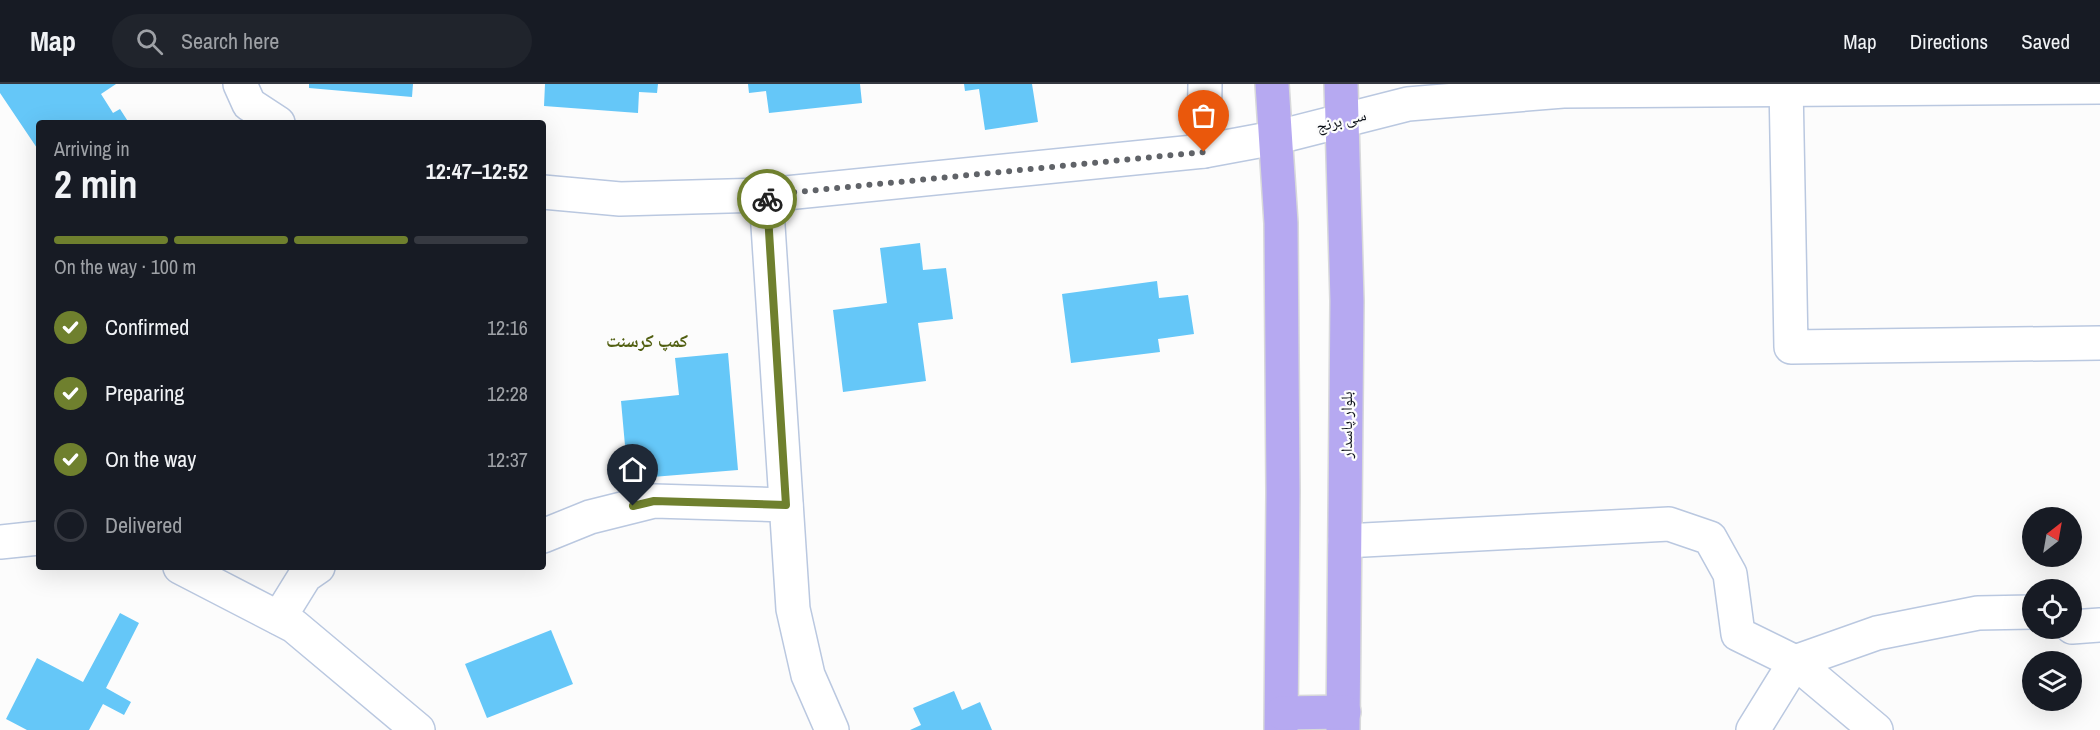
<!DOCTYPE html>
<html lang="en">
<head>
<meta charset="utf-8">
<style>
  :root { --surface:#171b24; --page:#20242c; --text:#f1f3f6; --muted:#9ea1a6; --line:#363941; --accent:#6f802e }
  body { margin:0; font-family:"Archivo Narrow","Noto Naskh Arabic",sans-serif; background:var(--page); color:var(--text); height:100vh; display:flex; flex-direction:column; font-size:22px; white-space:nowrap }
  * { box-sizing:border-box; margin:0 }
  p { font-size:20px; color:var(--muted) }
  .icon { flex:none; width:33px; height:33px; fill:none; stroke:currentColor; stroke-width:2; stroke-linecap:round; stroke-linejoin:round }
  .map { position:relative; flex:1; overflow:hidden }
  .sheet { position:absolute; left:36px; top:36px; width:510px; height:450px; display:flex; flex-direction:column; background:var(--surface); border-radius:6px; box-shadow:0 6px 24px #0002 }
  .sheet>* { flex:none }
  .needle { width:39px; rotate:31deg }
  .controls { position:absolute; left:2022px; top:423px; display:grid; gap:12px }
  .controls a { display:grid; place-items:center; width:60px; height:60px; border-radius:50%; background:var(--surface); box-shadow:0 6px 24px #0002; font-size:30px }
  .pin { position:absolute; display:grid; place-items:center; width:51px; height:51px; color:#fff; margin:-62px -26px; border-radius:50% 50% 50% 0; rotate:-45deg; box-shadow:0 0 6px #0007 }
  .pin .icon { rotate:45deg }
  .courier { position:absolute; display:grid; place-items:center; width:60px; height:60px; margin:-30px; border:4px solid #6f802e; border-radius:50%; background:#fff; color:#222; box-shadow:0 2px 8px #0007 }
  .headline em { font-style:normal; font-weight:700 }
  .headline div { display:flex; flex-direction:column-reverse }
  .headline { display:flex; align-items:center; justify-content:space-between; height:102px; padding:0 18px }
  h1 { font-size:39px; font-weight:700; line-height:45px }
  .bar { display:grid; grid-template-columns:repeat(4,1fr); gap:9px 6px; align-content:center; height:72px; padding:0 18px }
  .bar i { height:8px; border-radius:4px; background:var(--line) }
  .bar .on { background:var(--accent) }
  .bar p { grid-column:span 4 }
  ol { padding:0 18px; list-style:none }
  li { display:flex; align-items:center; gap:18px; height:66px }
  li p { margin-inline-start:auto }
  li .icon { padding:6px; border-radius:50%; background:var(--accent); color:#fff; stroke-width:4 }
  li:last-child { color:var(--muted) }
  li i { width:33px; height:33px; border:3px solid var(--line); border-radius:50% }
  header { display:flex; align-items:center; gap:36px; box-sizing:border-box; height:84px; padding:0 30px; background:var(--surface); border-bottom:2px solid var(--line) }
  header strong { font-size:28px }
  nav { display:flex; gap:33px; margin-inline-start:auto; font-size:21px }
  .search { width:420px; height:54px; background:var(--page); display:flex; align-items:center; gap:15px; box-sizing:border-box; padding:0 21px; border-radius:33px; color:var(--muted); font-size:22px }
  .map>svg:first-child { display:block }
  .building { fill:#65c7f8 }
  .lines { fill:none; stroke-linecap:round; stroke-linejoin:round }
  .minor-casing { stroke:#bac8e0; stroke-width:36 }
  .major-casing { stroke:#d8d9da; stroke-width:36 }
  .minor { stroke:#fff; stroke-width:33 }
  .major { stroke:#b6a9f1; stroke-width:33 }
  .done { stroke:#606368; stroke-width:6; stroke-dasharray:0 10.8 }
  .route { stroke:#6f802e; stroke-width:8 }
  .labels { text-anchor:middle; stroke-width:4.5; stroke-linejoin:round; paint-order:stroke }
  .street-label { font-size:16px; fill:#0c1119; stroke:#fcfcfc }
  .neighbourhood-label { font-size:18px; font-weight:bold; fill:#515f11; stroke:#fcfcfc }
</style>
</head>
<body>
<header>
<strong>Map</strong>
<div class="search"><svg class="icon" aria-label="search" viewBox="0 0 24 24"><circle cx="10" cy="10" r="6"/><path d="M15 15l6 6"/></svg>Search here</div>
<nav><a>Map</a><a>Directions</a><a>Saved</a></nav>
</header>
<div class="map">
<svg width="2100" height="646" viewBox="0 0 2100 646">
  <rect width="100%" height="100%" fill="#fcfcfc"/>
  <g class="building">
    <path d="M0 0H116L101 10 113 29 120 25 129 39H39V67L0 9Z"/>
    <path d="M309 0H413L412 13 309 4Z"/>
    <path d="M545 0H658L657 9 639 8 638 29 544 22Z"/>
    <path d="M748 0H860L862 19 769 29 766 7 749 9Z"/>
    <path d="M964 0H1032L1038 38 985 46 979 5 965 7Z"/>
    <path d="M920 159 923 186 946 184 953 235 918 239 926 297 843 308 833 226 887 219 880 164Z"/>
    <path d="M1157 197 1159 214 1188 211 1194 250 1158 255 1160 268 1071 279 1062 210Z"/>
    <path d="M728 269 738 386 628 395 621 317 679 311 675 274Z"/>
    <path d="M120 529 139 539 106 604 131 618 124 631 103 620 89 646H27L6 635 37 574 83 598Z"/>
    <path d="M551 546 573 600 487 634 465 580Z"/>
    <path d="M954 607 962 626 980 618 992 646H910L921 641 913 624Z"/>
  </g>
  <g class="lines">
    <defs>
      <g id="minor">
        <path d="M240 0 249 20 278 39"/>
        <path d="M1786 0 1791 263 2100 259"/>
        <path d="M1204 67 1205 0"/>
        <path d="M543 108 620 115 766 111 1204 67 1274 54 1408 20 1563 7 2100 3"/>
        <path d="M766 111 793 525 808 591 832 646"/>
        <path d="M543 452 590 433 654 417 786 421"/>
        <path d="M1345 457 1669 440 1710 454 1730 490 1738 550 1795 578 1876 646"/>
        <path d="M0 458 39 454"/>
        <path d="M180 483 294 542 418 646"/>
        <path d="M279 534 305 492 318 483"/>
        <path d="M2072 543 2100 541"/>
        <path d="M1753 646 1795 578 1877 549 1978 529 2032 528"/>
      </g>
      <g id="major">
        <path d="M1272 0 1281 139 1283 408 1281 646"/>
        <path d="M1341 0 1347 217 1343 646"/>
        <path d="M1282 629 1344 628"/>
      </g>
    </defs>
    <use href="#minor" class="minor-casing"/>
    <use href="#major" class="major-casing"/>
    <use href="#minor" class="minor"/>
    <use href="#major" class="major"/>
  </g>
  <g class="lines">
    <path class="done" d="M767 115 766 111 1204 68"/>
    <path class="route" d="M633 422 654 417 786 421 767 115"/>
  </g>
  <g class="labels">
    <g class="street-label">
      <text transform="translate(1341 36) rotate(-14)" y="6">سی برنج</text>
      <text transform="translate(1346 341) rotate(-90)" y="6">بلوار پاسدار</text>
    </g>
    <g class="neighbourhood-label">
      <text x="647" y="263">کمپ کرسنت</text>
    </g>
  </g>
</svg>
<div class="controls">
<a><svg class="needle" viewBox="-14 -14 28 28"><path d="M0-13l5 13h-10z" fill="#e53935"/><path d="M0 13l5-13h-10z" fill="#9ea1a6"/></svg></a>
<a><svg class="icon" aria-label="locate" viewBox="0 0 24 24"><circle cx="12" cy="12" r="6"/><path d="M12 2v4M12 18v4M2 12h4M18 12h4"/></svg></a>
<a><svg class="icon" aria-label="layers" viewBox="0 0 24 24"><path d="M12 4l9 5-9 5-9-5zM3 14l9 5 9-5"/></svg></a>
</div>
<div class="pin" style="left:1204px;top:68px;background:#ea580c"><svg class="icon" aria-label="bag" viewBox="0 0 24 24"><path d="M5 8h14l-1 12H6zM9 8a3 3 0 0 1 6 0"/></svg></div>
<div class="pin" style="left:633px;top:422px;background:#1f2937"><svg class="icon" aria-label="home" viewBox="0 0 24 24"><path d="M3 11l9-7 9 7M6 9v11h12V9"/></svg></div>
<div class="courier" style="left:767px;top:115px"><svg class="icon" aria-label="bike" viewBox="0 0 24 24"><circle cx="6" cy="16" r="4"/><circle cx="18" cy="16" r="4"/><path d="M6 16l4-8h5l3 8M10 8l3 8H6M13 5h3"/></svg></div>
<section class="sheet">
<div class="headline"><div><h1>2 min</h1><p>Arriving in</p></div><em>12:47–12:52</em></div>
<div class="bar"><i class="on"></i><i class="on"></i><i class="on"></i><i></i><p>On the way · 100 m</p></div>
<ol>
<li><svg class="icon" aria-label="check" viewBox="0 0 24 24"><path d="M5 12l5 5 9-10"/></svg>Confirmed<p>12:16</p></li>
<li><svg class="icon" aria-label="check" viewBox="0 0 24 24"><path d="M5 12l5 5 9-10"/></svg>Preparing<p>12:28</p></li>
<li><svg class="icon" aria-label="check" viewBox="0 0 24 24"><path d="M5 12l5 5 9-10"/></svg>On the way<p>12:37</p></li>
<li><i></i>Delivered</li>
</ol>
</section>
</div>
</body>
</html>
